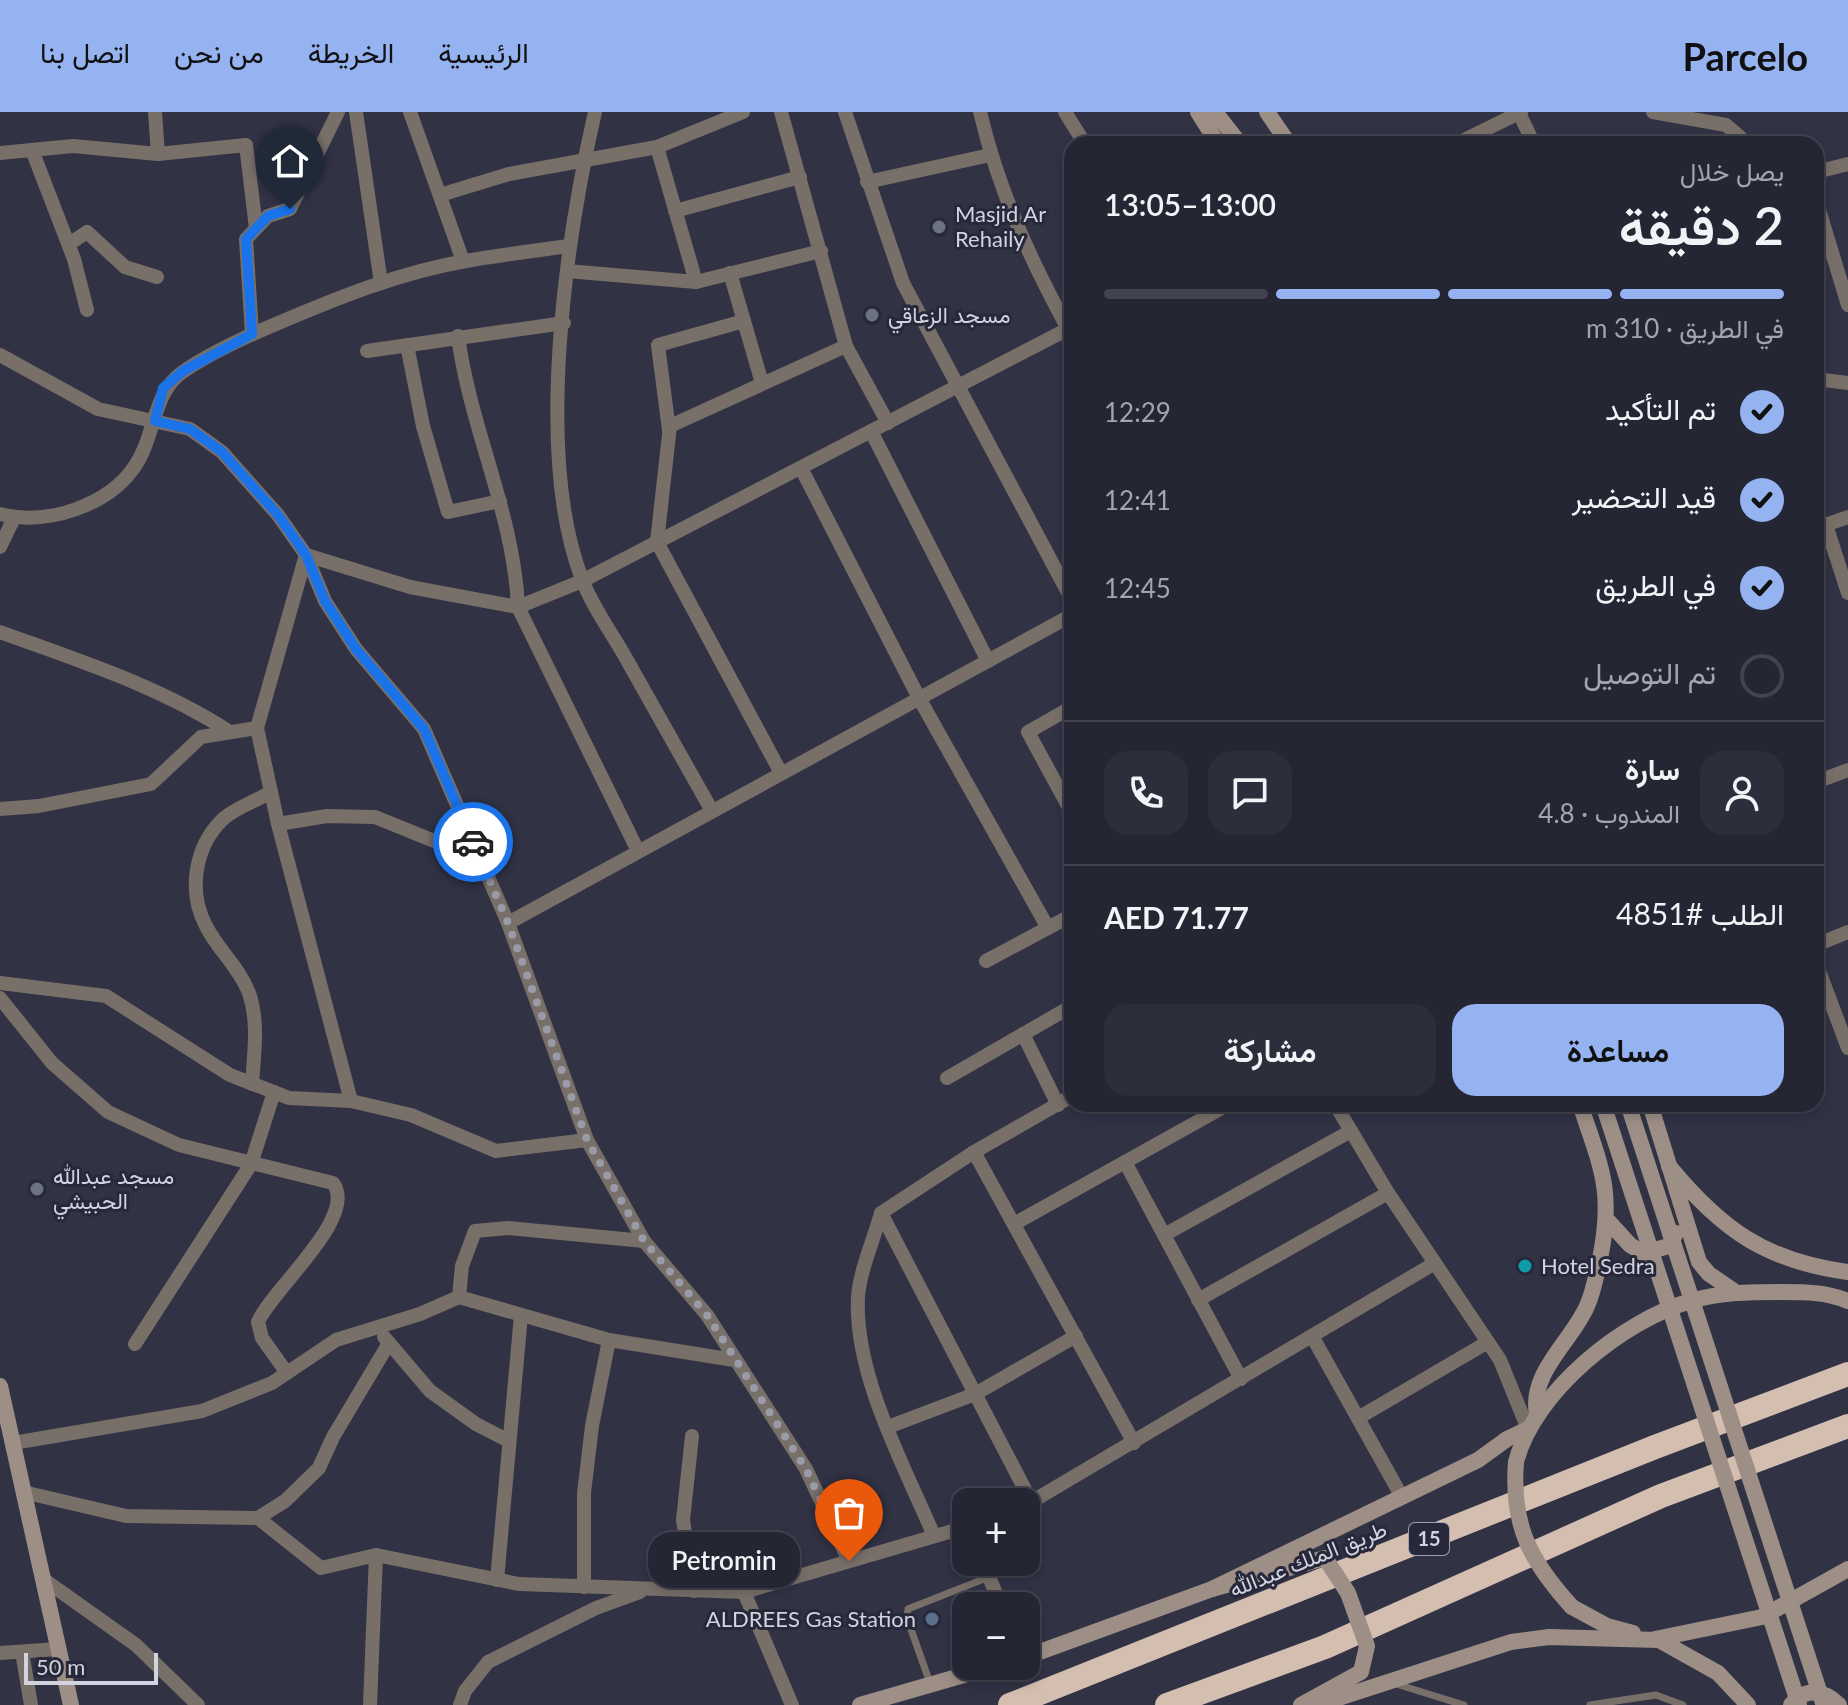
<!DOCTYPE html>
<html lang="ar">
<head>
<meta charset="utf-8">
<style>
  :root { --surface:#252634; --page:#2d2e3c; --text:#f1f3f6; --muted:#a3a5ac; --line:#42434f; --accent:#95b2f1 }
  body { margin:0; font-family:Lato,Vazirmatn,sans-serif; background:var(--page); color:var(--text); direction:rtl; height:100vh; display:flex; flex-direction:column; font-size:30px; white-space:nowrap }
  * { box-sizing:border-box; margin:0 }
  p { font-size:26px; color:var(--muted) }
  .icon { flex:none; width:44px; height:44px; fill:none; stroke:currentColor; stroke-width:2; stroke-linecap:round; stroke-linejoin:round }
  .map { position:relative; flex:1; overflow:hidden; direction:ltr }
  .panel { position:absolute; left:1064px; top:24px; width:760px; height:976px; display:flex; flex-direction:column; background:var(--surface); border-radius:24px; box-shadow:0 4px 12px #0003,0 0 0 2px var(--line); direction:rtl }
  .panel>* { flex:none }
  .fabs { position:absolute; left:952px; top:1376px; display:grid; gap:16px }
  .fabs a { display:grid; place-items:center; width:88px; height:88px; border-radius:16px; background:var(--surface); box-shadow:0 4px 12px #0003,0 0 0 2px var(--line); font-size:40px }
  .scale { position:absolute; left:24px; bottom:20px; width:134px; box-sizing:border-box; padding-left:8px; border:4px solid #d1d3df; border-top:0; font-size:22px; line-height:28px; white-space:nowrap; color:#d1d3df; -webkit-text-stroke:6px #27293a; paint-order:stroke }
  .pin { position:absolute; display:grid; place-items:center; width:68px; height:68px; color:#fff; margin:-82px -34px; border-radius:50% 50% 50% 0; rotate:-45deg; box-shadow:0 0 8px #0007 }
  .pin .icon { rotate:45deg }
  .courier { position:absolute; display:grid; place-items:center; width:80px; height:80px; margin:-40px; border:6px solid #1a73e8; border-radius:50%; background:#fff; color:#222; box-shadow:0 2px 10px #0007 }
  .bubble { position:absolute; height:56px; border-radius:24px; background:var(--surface); box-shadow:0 4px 12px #0003,0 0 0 2px var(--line); font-size:26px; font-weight:600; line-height:56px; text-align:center; direction:rtl }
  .head em { font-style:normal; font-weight:600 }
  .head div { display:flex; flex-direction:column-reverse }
  .head { display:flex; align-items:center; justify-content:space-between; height:136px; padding:0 40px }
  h1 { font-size:52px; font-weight:600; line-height:60px }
  .bar { display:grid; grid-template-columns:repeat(4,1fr); gap:12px 8px; align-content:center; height:96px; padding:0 40px }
  .bar i { height:10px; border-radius:6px; background:var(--line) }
  .bar .active { background:var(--accent) }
  .bar p { grid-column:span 4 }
  .line { display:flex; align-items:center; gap:20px; padding:0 40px; border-top:2px solid var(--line) }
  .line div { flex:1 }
  .round { display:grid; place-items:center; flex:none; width:84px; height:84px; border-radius:24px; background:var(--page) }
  ol { padding:0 40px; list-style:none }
  li { display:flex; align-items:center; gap:24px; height:88px }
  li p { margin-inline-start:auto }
  li .icon { padding:8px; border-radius:50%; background:var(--accent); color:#111; stroke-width:4 }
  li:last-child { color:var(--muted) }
  li i { width:44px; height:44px; border:4px solid var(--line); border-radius:50% }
  .button { display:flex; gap:16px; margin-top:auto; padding:16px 40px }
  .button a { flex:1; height:92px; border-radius:24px; background:var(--accent); color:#111; font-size:32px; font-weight:600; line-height:92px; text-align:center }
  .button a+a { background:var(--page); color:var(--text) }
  header { display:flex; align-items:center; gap:48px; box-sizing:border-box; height:112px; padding:0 40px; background:var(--accent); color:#111 }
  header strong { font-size:38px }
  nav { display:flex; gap:44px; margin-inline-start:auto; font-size:28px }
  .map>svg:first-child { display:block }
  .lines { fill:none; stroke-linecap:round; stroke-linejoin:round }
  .lane { stroke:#786f69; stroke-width:7 }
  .street { stroke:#786f69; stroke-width:14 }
  .secondary { stroke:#9d8f86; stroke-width:16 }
  .highway { stroke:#d4beb0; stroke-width:24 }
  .secondary-bridge { stroke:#9d8f86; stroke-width:16 }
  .done { stroke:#999ba9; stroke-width:8; stroke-dasharray:0 14.4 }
  .route { stroke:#1a73e8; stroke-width:10 }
  .worship-dot { fill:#6b7280; stroke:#27293a; stroke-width:3 }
  .culture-dot { fill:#0f9aa8; stroke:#27293a; stroke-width:3 }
  .service-dot { fill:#5c6f8a; stroke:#27293a; stroke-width:3 }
  .labels { text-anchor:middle; stroke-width:6; stroke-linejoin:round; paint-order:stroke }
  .shield { fill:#27293a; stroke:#9ea0ae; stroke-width:2 }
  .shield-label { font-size:20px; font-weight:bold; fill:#d1d3df }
  .poi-label { font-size:22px; fill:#d1d3df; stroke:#27293a; text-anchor:start }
  .street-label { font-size:22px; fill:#d1d3df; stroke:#27293a }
</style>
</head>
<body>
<header>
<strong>Parcelo</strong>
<nav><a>الرئيسية</a><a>الخريطة</a><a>من نحن</a><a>اتصل بنا</a></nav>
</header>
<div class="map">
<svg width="1848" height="1593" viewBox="0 0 1848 1593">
  <rect width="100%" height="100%" fill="#313345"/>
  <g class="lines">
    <g class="lane">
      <path d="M930 1571 907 1506 908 1497 989 1465"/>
      <path d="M1393 1571 1464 1593"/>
      <path d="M1590 1593 1656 1583 1683 1593"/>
    </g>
    <g class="street">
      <path d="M155 0 158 42"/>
      <path d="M356 0 381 171"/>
      <path d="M410 0 463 149"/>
      <path d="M595 0C566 127 534 343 582 467 591 492 609 517 623 541 653 594 682 646 712 699"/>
      <path d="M781 0 846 234 888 311"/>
      <path d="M845 0 903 171 1072 488"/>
      <path d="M980 0C999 80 1032 152 1072 224"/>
      <path d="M1065 0 1085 32"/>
      <path d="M1653 0 1726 13 1748 32"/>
      <path d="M1519 1 1534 32"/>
      <path d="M1456 32 1521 0"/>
      <path d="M657 35 696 170"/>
      <path d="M32 38 74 147 87 198"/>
      <path d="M0 41 73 34 158 42 246 33 256 116"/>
      <path d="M1816 60 1848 52"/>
      <path d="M867 70 990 43"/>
      <path d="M440 83 509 62 657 35 743 0"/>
      <path d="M1816 88 1848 193"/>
      <path d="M675 99 800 65"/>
      <path d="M69 132 87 120 125 155 157 165"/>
      <path d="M567 159 696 170 821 139"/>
      <path d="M730 161 762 271"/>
      <path d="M252 222 246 127 268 104 290 97 338 0"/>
      <path d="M458 224C470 316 514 402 518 495L638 739"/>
      <path d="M407 233 423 314 448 400 500 389"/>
      <path d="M367 239 564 211"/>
      <path d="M0 243 98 297 190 317 222 340 278 403 306 443 410 475 518 495 582 469 1068 217"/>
      <path d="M1816 267 1848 271"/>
      <path d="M669 318 658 233 744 209"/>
      <path d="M871 319 988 549"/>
      <path d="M801 356 919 586 1048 816"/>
      <path d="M0 402C47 414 108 394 135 354 156 323 152 280 184 259 212 240 245 225 276 212 337 186 401 160 466 149 500 143 534 139 568 134"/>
      <path d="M1826 413 1848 481"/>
      <path d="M1816 416 1848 405"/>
      <path d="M0 435 14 406"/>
      <path d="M306 443 325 489 356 537 424 617 508 811 587 1028 644 1129 707 1203 806 1357 849 1449"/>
      <path d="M306 443 257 616 278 712 351 989"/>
      <path d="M0 520C80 549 159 574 230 620"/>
      <path d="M1072 595 1028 620 1072 701"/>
      <path d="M781 661 657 430 670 314 846 234"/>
      <path d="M1816 670 1848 658"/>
      <path d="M0 697 39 694 151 672 201 625 257 616"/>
      <path d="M278 712 327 704 375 705 481 748"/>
      <path d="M508 811 1072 503"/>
      <path d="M1816 833 1848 820"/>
      <path d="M986 849 1072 803"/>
      <path d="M1816 851 1848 936"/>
      <path d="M0 871 106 884 230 963 289 986 351 989 411 1003 496 1039 587 1028"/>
      <path d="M0 886 52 951 108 1000 179 1033 333 1071C359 1105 271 1178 258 1210L262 1226 287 1261"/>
      <path d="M1023 922 1058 993"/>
      <path d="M947 966 1072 894"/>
      <path d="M252 972C254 942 259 910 249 881 239 855 218 838 206 814 188 780 194 735 223 707 235 696 256 689 271 680"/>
      <path d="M1335 992 1388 1081 1500 1248 1528 1317"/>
      <path d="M974 1040 1134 1331"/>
      <path d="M1125 1050 1241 1267"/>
      <path d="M881 1101C874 1127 860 1158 858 1185 854 1263 904 1353 934 1424"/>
      <path d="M1014 1112 1229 992"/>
      <path d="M1164 1123 1351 1019"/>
      <path d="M644 1129 508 1116 475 1119 462 1154 459 1185 609 1228 734 1248"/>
      <path d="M1198 1188 1388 1081"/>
      <path d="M1312 1224 1402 1385"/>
      <path d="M384 1225 430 1279 476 1312 507 1328"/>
      <path d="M135 1232 251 1052 274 980"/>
      <path d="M1358 1306 1488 1230"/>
      <path d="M888 1315 975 1282 1076 1224"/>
      <path d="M692 1324 683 1408 694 1479"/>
      <path d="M13 1331 202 1299 272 1271 336 1228 420 1202 459 1185"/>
      <path d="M23 1380 126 1404 258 1406 285 1389 319 1356 333 1325 389 1231"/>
      <path d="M1032 1391 881 1101 974 1040 1072 984"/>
      <path d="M1026 1393 1435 1151"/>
      <path d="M258 1406 321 1456 376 1443 519 1472 744 1480 966 1415"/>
      <path d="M983 1450 1001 1494"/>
      <path d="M43 1467 136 1533 198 1593"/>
      <path d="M497 1468 521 1203"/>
      <path d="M584 1475V1381L592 1314 609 1228"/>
      <path d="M744 1480 792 1593"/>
      <path d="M22 1540 31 1593"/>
      <path d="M0 1541 58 1537"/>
      <path d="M370 1593 376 1443"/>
      <path d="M460 1593 465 1579 488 1550 596 1496 640 1480"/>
    </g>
    <g class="secondary">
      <path d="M1198 0 1218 32"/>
      <path d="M1215 0 1240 32"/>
      <path d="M1267 0 1289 32"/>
      <path d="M1603 992 1649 1133"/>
      <path d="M1628 992 1670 1121"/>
      <path d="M1650 992 1699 1150 1709 1162 1734 1179"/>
      <path d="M1669 1054C1721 1117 1765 1149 1848 1160"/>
      <path d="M1608 1109 1630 1133 1643 1141 1669 1134 1676 1121"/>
      <path d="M0 1274 71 1593"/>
      <path d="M1537 1302C1529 1261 1572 1229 1587 1194 1594 1179 1596 1163 1600 1147 1614 1078 1601 1056 1580 992"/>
      <path d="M1516 1350C1534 1280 1623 1208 1691 1189 1721 1180 1750 1180 1782 1180 1805 1180 1826 1180 1848 1189"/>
      <path d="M1572 1495 1607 1514 1633 1521"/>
      <path d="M1655 1527 1762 1505 1848 1457"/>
      <path d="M1026 1545 1212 1477 1478 1348 1507 1327 1528 1317"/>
      <path d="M860 1593 995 1554"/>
      <path d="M1317 1593 1511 1530 1549 1525 1659 1528 1718 1561 1748 1593"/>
      <path d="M1791 1593C1805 1575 1825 1578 1839 1593"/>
    </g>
    <g class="highway">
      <path d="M1010 1593 1655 1335 1848 1262"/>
      <path d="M1167 1593 1325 1535 1661 1384 1848 1314"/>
    </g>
    <g class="secondary-bridge">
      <path d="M1670 1121 1823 1591"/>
      <path d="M1649 1133 1799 1593"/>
      <path d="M1516 1350C1511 1413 1530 1449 1572 1495"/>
      <path d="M1212 1477 1325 1446 1348 1481 1367 1534 1361 1560 1301 1593"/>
    </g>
  </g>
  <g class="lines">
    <path class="done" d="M473 730 508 811 587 1028 644 1129 707 1203 806 1357 849 1449"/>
    <path class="route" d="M290 97 268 104 246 127 252 222 183 259 163 276 155 309 190 317 222 340 278 403 306 443 325 489 356 537 424 617 473 730"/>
  </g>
  <g class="worship-dot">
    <circle cx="939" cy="115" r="8"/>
    <circle cx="872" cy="203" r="8"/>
    <circle cx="37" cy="1077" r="8"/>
  </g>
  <circle class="culture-dot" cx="1525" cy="1154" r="8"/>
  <circle class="service-dot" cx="932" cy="1507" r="8"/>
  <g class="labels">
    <rect class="shield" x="1409" y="1411" width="40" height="32" rx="6"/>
    <g class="shield-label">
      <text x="1429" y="1434">15</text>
    </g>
    <g class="poi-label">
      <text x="955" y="110">Masjid Ar<tspan x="955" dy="25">Rehaily</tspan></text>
      <text x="888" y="211">مسجد الزعاقي</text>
      <text x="53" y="1072">مسجد عبدالله<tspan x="53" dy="25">الحبيشي</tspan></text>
      <text x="1541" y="1162">Hotel Sedra</text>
      <text x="916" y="1515" text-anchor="end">ALDREES Gas Station</text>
    </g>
    <g class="street-label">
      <text transform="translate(1308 1447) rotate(-22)" y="8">طريق الملك عبدالله</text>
    </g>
  </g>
</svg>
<div class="fabs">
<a>+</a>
<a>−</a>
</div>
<div class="scale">50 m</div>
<div class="pin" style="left:849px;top:1449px;background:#ea580c"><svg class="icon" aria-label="bag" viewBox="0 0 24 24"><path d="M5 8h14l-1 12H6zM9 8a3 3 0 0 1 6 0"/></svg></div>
<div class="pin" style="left:290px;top:97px;background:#1f2937"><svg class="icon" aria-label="home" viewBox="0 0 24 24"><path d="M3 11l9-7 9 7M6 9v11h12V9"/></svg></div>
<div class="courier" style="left:473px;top:730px"><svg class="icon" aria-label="car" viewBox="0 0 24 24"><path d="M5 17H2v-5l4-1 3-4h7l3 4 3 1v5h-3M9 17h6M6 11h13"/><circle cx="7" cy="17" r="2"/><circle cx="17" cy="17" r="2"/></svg></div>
<div class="bubble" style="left:648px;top:1420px;width:152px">Petromin</div>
<section class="panel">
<div class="head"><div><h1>2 دقيقة</h1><p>يصل خلال</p></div><em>13:00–13:05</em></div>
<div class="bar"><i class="active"></i><i class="active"></i><i class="active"></i><i></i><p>في الطريق · 310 m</p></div>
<ol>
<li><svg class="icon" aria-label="check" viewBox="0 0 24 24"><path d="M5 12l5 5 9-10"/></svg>تم التأكيد<p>12:29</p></li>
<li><svg class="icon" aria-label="check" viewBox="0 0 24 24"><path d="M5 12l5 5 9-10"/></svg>قيد التحضير<p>12:41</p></li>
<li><svg class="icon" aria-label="check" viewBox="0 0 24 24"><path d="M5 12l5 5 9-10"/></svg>في الطريق<p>12:45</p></li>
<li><i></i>تم التوصيل</li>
</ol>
<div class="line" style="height:144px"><a class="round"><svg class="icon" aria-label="person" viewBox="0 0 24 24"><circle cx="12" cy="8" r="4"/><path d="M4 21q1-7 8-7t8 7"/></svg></a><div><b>سارة</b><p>المندوب · 4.8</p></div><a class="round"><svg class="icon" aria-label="chat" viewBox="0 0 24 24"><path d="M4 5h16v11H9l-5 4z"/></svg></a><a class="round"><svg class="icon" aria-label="phone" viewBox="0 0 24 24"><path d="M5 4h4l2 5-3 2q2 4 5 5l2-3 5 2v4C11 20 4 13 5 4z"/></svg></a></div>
<div class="line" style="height:104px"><div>الطلب #4851</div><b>AED 71.77</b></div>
<div class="button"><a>مساعدة</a><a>مشاركة</a></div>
</section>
</div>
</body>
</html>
